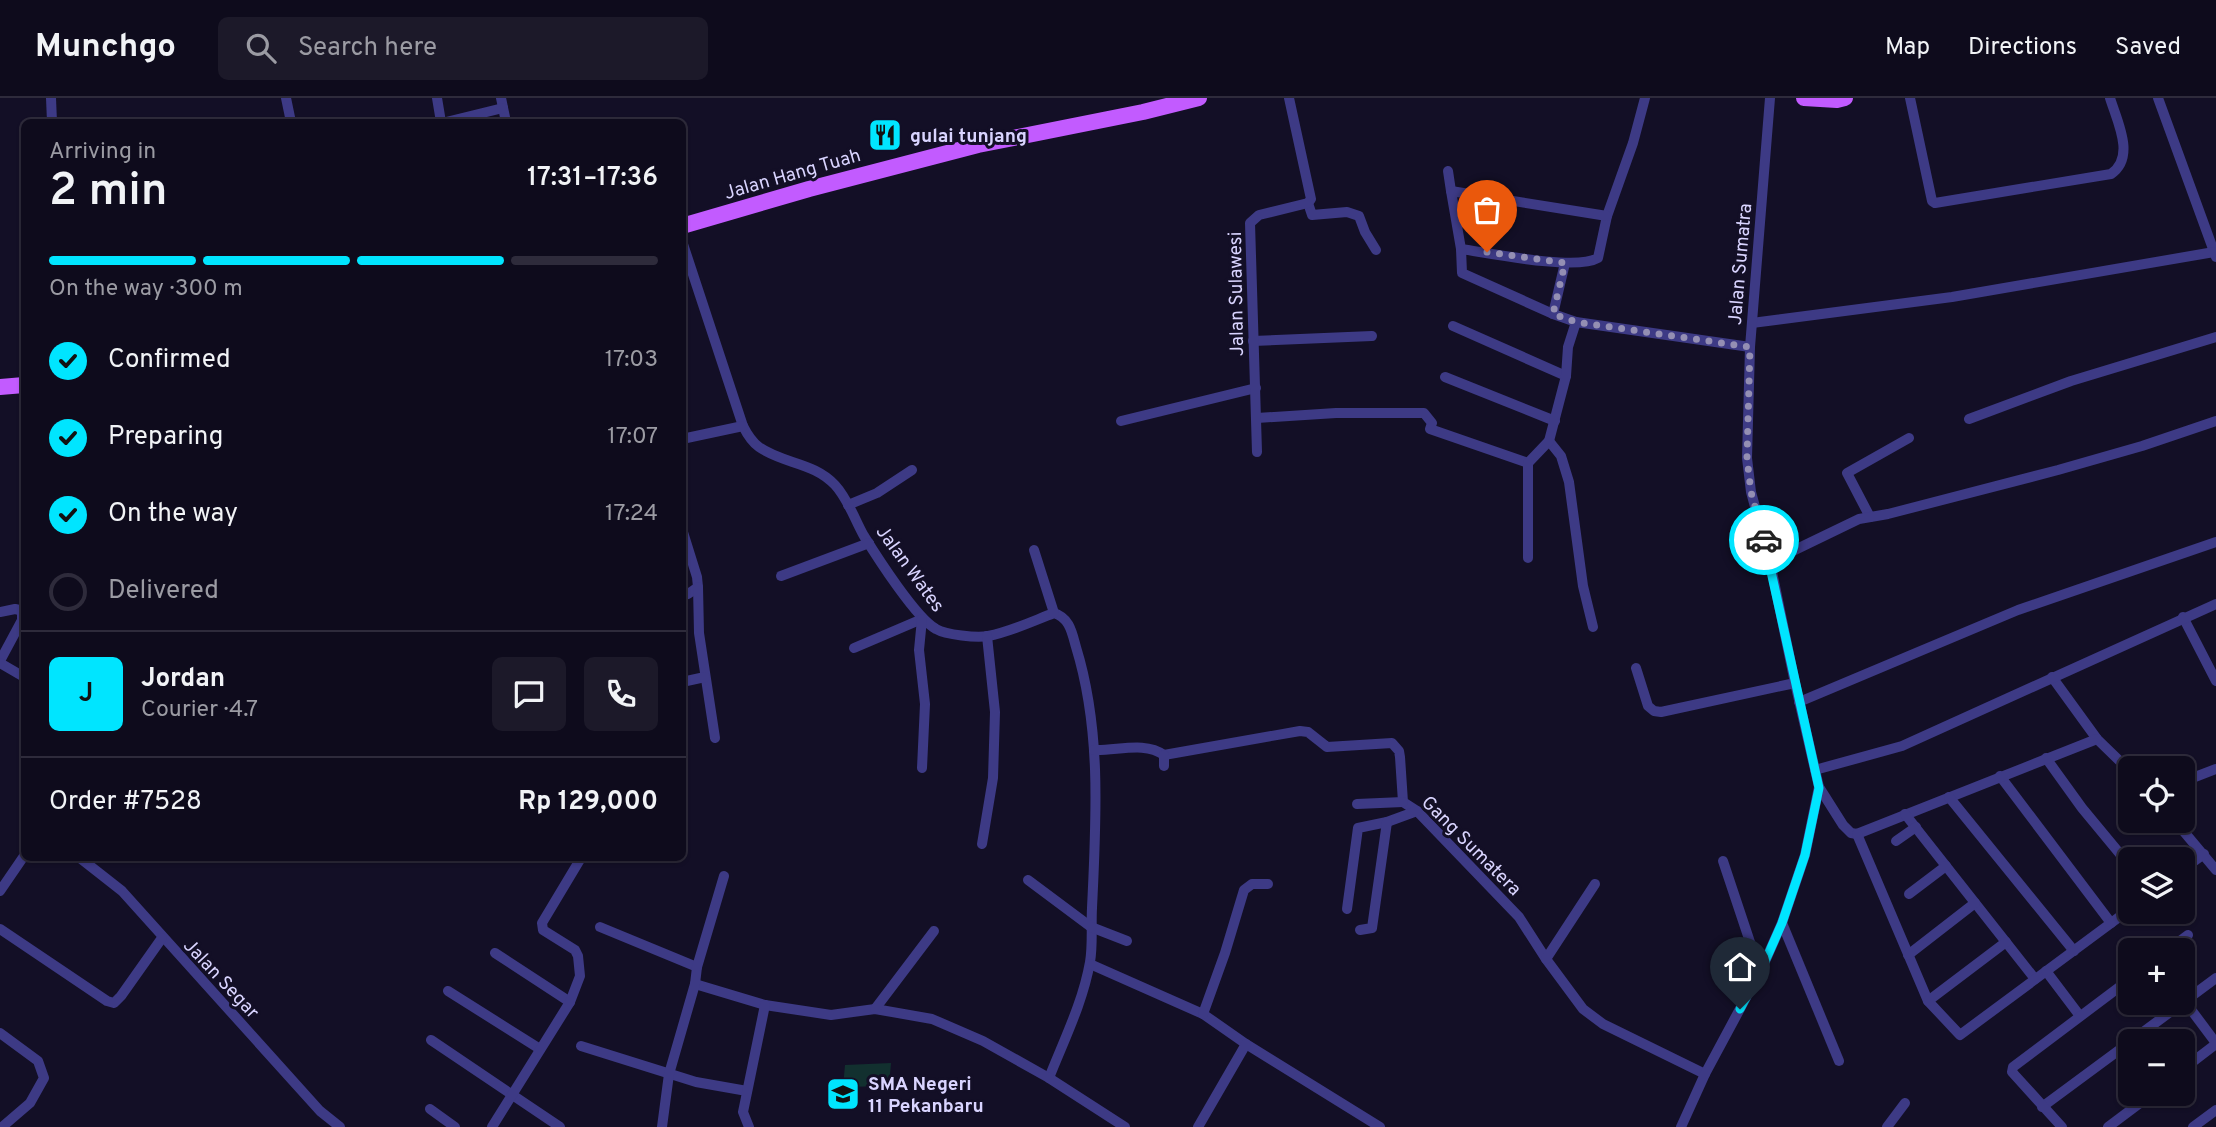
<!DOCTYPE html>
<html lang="en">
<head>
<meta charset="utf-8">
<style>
  :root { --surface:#0e0b1c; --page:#1c1929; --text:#f1f3f6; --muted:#9b9ba3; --line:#2e2b3b; --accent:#00e5ff }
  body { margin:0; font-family:Overpass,sans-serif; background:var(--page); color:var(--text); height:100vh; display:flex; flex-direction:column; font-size:26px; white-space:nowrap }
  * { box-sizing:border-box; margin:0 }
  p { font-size:23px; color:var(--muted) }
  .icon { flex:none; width:38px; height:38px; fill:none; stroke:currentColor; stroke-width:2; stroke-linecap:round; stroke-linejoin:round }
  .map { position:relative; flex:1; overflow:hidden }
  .side { position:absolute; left:21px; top:21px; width:665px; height:742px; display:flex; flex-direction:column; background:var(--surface); border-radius:10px; box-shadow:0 2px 5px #0004,0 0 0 2px var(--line) }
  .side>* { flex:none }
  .fabs { position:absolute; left:2118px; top:658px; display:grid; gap:14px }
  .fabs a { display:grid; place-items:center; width:77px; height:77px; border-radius:10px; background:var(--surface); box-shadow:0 2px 5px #0004,0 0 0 2px var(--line); font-size:35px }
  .pin { position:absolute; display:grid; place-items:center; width:60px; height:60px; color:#fff; margin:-72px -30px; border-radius:50% 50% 50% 0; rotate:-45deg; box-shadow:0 0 7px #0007 }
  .pin .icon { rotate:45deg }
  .courier { position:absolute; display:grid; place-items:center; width:70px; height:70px; margin:-35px; border:5px solid #00e5ff; border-radius:50%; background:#fff; color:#222; box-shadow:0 2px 9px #0007 }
  .head em { font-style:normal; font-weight:600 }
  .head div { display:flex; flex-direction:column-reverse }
  .head { display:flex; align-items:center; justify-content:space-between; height:119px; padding:0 28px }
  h1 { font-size:46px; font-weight:600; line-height:52px }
  .bar { display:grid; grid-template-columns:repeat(4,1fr); gap:10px 7px; align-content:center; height:84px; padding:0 28px }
  .bar i { height:9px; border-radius:5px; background:var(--line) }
  .bar .current { background:var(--accent) }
  .bar p { grid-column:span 4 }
  .line { display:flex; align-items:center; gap:18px; padding:0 28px; border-top:2px solid var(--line) }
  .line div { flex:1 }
  .round { display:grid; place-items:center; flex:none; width:74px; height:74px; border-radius:10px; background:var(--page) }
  ol { padding:0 28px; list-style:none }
  li { display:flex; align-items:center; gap:21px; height:77px }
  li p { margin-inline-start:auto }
  li .icon { padding:7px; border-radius:50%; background:var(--accent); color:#111; stroke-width:4 }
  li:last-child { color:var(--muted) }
  li i { width:38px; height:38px; border:4px solid var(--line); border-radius:50% }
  header { display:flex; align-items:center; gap:42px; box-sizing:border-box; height:98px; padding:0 35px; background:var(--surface); border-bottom:2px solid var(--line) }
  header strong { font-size:33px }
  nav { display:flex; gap:38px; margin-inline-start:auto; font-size:24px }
  .search { width:490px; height:63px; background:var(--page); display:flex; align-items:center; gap:18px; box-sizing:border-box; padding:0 24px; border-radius:10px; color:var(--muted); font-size:26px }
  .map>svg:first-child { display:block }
  .green { fill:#12302f }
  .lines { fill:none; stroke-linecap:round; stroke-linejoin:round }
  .minor { stroke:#3d3a85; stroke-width:10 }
  .primary { stroke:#c25bff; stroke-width:16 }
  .done { stroke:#948fb3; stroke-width:7; stroke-dasharray:0 12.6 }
  .route { stroke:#00e5ff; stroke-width:9 }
  .labels { text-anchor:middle; stroke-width:6; stroke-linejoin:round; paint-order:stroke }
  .poi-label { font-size:19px; font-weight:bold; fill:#d9d4ff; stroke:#130f26; text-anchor:start }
  .street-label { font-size:19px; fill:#d9d4ff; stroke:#130f26 }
</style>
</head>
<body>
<header>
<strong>Munchgo</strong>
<div class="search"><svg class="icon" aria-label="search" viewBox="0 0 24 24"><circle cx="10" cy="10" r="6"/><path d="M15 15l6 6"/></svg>Search here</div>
<nav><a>Map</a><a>Directions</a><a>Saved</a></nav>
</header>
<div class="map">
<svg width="2216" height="1029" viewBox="0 0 2216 1029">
  <rect width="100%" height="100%" fill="#130f26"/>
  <path class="green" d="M891 965 889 988 843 989 845 967Z"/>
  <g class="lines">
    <g class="minor">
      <path d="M51 0 52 24"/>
      <path d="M286 0 291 24"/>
      <path d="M437 0 441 24"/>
      <path d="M501 0 506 24"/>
      <path d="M1910 0 1932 103 1935 105 2111 76C2136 59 2117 23 2110 0"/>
      <path d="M2158 0 2216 159"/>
      <path d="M446 24 503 10"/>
      <path d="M1448 73 1451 93"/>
      <path d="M1308 105 1312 117 1347 114 1359 118 1365 134 1376 152"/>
      <path d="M682 143 743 328C747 336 752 344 759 349 783 366 814 364 835 387 848 401 855 422 864 438 877 459 916 520 936 531 946 537 977 540 988 538 1010 534 1033 523 1054 515 1070 520 1072 535 1076 549 1102 633 1096 724 1092 810 1091 828 1093 847 1090 864 1083 904 1064 942 1049 980"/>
      <path d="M1461 151C1489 155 1576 173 1598 160L1607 118 1633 45 1645 0"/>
      <path d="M1553 216 1565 165"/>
      <path d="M1576 224 1553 216 1462 175 1461 151 1451 93 1607 118"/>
      <path d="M1752 225 1952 199 2214 154"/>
      <path d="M1453 228 1566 278"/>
      <path d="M1253 243 1372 238"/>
      <path d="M1445 279 1555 323"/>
      <path d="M1257 320 1336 315H1424L1432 325 1430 331 1528 365"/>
      <path d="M1969 321 2071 283 2216 239"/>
      <path d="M1121 323 1256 290"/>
      <path d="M682 341 743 328"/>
      <path d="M1549 343 1561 358 1569 384 1583 488 1593 529"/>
      <path d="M1257 354 1250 125 1259 117 1308 105 1311 101 1289 0"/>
      <path d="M848 407 877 395 912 372"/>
      <path d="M1870 419 1847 375 1909 340"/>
      <path d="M682 431 697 479 698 489 688 496 682 497"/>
      <path d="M1034 452 1054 515"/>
      <path d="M1528 460V365L1549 343 1566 278 1568 249 1576 224 1750 249"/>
      <path d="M1770 464 1859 421 1888 416 2058 372 2142 348 2216 323"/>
      <path d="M781 478 869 445"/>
      <path d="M698 489 699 535 715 640"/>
      <path d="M0 514 15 511 24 513"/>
      <path d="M2183 519 2216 583"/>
      <path d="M854 550 922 521"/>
      <path d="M0 563 22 522V513"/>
      <path d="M0 565 24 579"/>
      <path d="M1636 570 1648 608 1654 613 1661 614 1795 585"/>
      <path d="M2052 579 2097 641 2130 673"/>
      <path d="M682 584 705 579"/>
      <path d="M1799 604 2018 512 2216 444"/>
      <path d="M1094 652C1117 653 1145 643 1164 657"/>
      <path d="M1164 657 1300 633 1308 634 1327 649 1392 645 1399 653 1400 659 1403 704 1417 713 1519 819 1546 861 1583 911 1603 926 1705 976"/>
      <path d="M1164 657V668"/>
      <path d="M2046 660 2082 710 2130 768"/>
      <path d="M922 670 925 606 919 552 922 521"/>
      <path d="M1815 672 1902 648 2216 506"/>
      <path d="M2000 678 2111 825"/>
      <path d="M2182 684 2216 671"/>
      <path d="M1819 689 1843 727 1851 735 1857 736 2097 641"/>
      <path d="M1949 699 2074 853"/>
      <path d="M1357 706 1403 704"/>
      <path d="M1905 716 2035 881"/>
      <path d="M2175 723 2216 772"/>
      <path d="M1857 736 1928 903 1960 937 2130 811"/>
      <path d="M1896 743 1916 729"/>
      <path d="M982 746 993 680 995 614 987 538"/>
      <path d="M80 760 122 793 320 1013 340 1029"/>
      <path d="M1723 763 1755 859 1763 868"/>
      <path d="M2182 772 2204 756"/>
      <path d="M1028 782 1091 829 1127 843"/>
      <path d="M0 793 24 758"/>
      <path d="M1909 796 1946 768"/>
      <path d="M1347 811 1358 730 1387 724 1417 713"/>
      <path d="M1782 825 1839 963"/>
      <path d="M600 829 697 869"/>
      <path d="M0 831 107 903 114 905 121 898 162 840"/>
      <path d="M1360 832 1372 830 1387 724"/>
      <path d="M2168 852 2188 837"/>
      <path d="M495 855 570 904"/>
      <path d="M1908 857 1975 805"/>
      <path d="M1546 861 1595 786"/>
      <path d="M1090 866 1203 916 1246 946 1380 1029"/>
      <path d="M2046 873 2080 918"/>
      <path d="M695 886 765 907 831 917 875 911 932 921 983 943 1049 980 1125 1029"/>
      <path d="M448 893 540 951"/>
      <path d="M2183 901 2216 945"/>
      <path d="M1928 903 2006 844"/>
      <path d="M875 911 934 833"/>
      <path d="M1203 916 1225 855 1244 792 1252 786H1268"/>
      <path d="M0 935 38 963 44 980 30 1005 2 1029"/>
      <path d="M431 942 560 1029"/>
      <path d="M2131 943 2216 880"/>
      <path d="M581 948 696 984 747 993"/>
      <path d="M2182 972 2216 946"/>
      <path d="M2042 1009 2130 944"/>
      <path d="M430 1011 455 1029"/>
      <path d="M492 1029 570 904 580 878 578 858 575 852 543 832 542 825 581 760"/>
      <path d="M662 1029 669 976 695 886 697 869 724 778"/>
      <path d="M749 1029 743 1014 765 907"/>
      <path d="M1198 1029 1246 946"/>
      <path d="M1681 1029 1705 976 1763 868 1782 825 1805 757 1819 689 1795 585 1770 464 1751 394 1747 360 1750 249 1770 0"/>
      <path d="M1887 1029 1905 1005"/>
      <path d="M2062 1029 2012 974 2013 969 2130 881"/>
      <path d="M2108 1029 2152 996"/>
      <path d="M2193 1029 2216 1012"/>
    </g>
    <g class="primary">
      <path d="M1804 0 1837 2 1845 0"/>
      <path d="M682 128 809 91 978 47 1143 14 1199 0"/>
      <path d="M0 289 24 287"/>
    </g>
  </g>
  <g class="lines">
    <path class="done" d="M1487 154 1565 165 1553 216 1576 224 1750 249 1747 360 1751 394 1764 442"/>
    <path class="route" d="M1740 911 1763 868 1782 825 1805 757 1819 690 1764 442"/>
  </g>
  <defs>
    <symbol id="restaurant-square" viewBox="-11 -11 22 22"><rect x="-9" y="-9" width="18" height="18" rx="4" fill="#00e5ff" stroke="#130f26"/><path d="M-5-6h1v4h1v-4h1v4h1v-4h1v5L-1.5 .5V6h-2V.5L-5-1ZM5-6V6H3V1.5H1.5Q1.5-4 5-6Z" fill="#111"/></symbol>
    <symbol id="school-square" viewBox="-11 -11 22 22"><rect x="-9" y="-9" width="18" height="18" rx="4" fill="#00e5ff" stroke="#130f26"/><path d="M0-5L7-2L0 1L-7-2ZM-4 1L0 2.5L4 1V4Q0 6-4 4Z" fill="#111"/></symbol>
  </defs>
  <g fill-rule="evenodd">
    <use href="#restaurant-square" x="866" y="18" width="38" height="38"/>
    <use href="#school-square" x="824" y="977" width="38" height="38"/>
  </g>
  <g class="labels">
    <g class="poi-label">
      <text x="910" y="44">gulai tunjang</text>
      <text x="868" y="992">SMA Negeri<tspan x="868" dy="22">11 Pekanbaru</tspan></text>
    </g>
    <g class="street-label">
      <text transform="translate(792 75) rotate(-16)" y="7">Jalan Hang Tuah</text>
      <text transform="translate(1739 166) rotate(-85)" y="7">Jalan Sumatra</text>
      <text transform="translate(1235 196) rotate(-91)" y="7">Jalan Sulawesi</text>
      <text transform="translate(911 470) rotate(54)" y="7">Jalan Wates</text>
      <text transform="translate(1472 747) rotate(45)" y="7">Gang Sumatera</text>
      <text transform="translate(222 880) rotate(47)" y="7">Jalan Segar</text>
    </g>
  </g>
</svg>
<div class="fabs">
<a><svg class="icon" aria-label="locate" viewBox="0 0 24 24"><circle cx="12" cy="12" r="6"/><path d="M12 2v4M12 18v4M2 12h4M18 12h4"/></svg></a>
<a><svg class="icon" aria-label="layers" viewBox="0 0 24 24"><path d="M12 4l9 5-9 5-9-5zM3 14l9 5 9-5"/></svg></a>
<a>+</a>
<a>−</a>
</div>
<div class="pin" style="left:1487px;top:154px;background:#ea580c"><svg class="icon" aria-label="bag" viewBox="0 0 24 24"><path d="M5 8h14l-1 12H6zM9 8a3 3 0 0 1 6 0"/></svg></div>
<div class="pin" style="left:1740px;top:911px;background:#1f2937"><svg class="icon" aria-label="home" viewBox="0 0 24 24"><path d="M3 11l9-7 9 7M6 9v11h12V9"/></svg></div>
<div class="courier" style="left:1764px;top:442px"><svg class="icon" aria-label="car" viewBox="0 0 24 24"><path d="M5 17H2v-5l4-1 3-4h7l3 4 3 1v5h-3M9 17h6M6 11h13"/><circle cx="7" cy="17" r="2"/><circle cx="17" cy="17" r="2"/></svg></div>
<section class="side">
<div class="head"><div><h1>2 min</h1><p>Arriving in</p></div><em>17:31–17:36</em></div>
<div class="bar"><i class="current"></i><i class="current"></i><i class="current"></i><i></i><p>On the way · 300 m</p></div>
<ol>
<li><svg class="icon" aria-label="check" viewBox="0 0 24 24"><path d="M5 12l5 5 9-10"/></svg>Confirmed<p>17:03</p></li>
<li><svg class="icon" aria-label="check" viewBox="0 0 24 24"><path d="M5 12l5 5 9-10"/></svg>Preparing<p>17:07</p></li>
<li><svg class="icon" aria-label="check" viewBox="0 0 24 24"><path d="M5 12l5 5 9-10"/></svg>On the way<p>17:24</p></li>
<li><i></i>Delivered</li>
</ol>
<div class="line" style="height:126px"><b class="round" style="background:var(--accent);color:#111">J</b><div><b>Jordan</b><p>Courier · 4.7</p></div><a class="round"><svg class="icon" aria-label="chat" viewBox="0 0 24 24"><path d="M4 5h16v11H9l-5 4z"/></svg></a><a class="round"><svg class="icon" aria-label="phone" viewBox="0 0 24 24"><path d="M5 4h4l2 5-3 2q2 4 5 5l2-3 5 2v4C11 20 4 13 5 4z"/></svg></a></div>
<div class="line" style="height:91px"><div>Order #7528</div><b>Rp 129,000</b></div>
</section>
</div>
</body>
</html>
